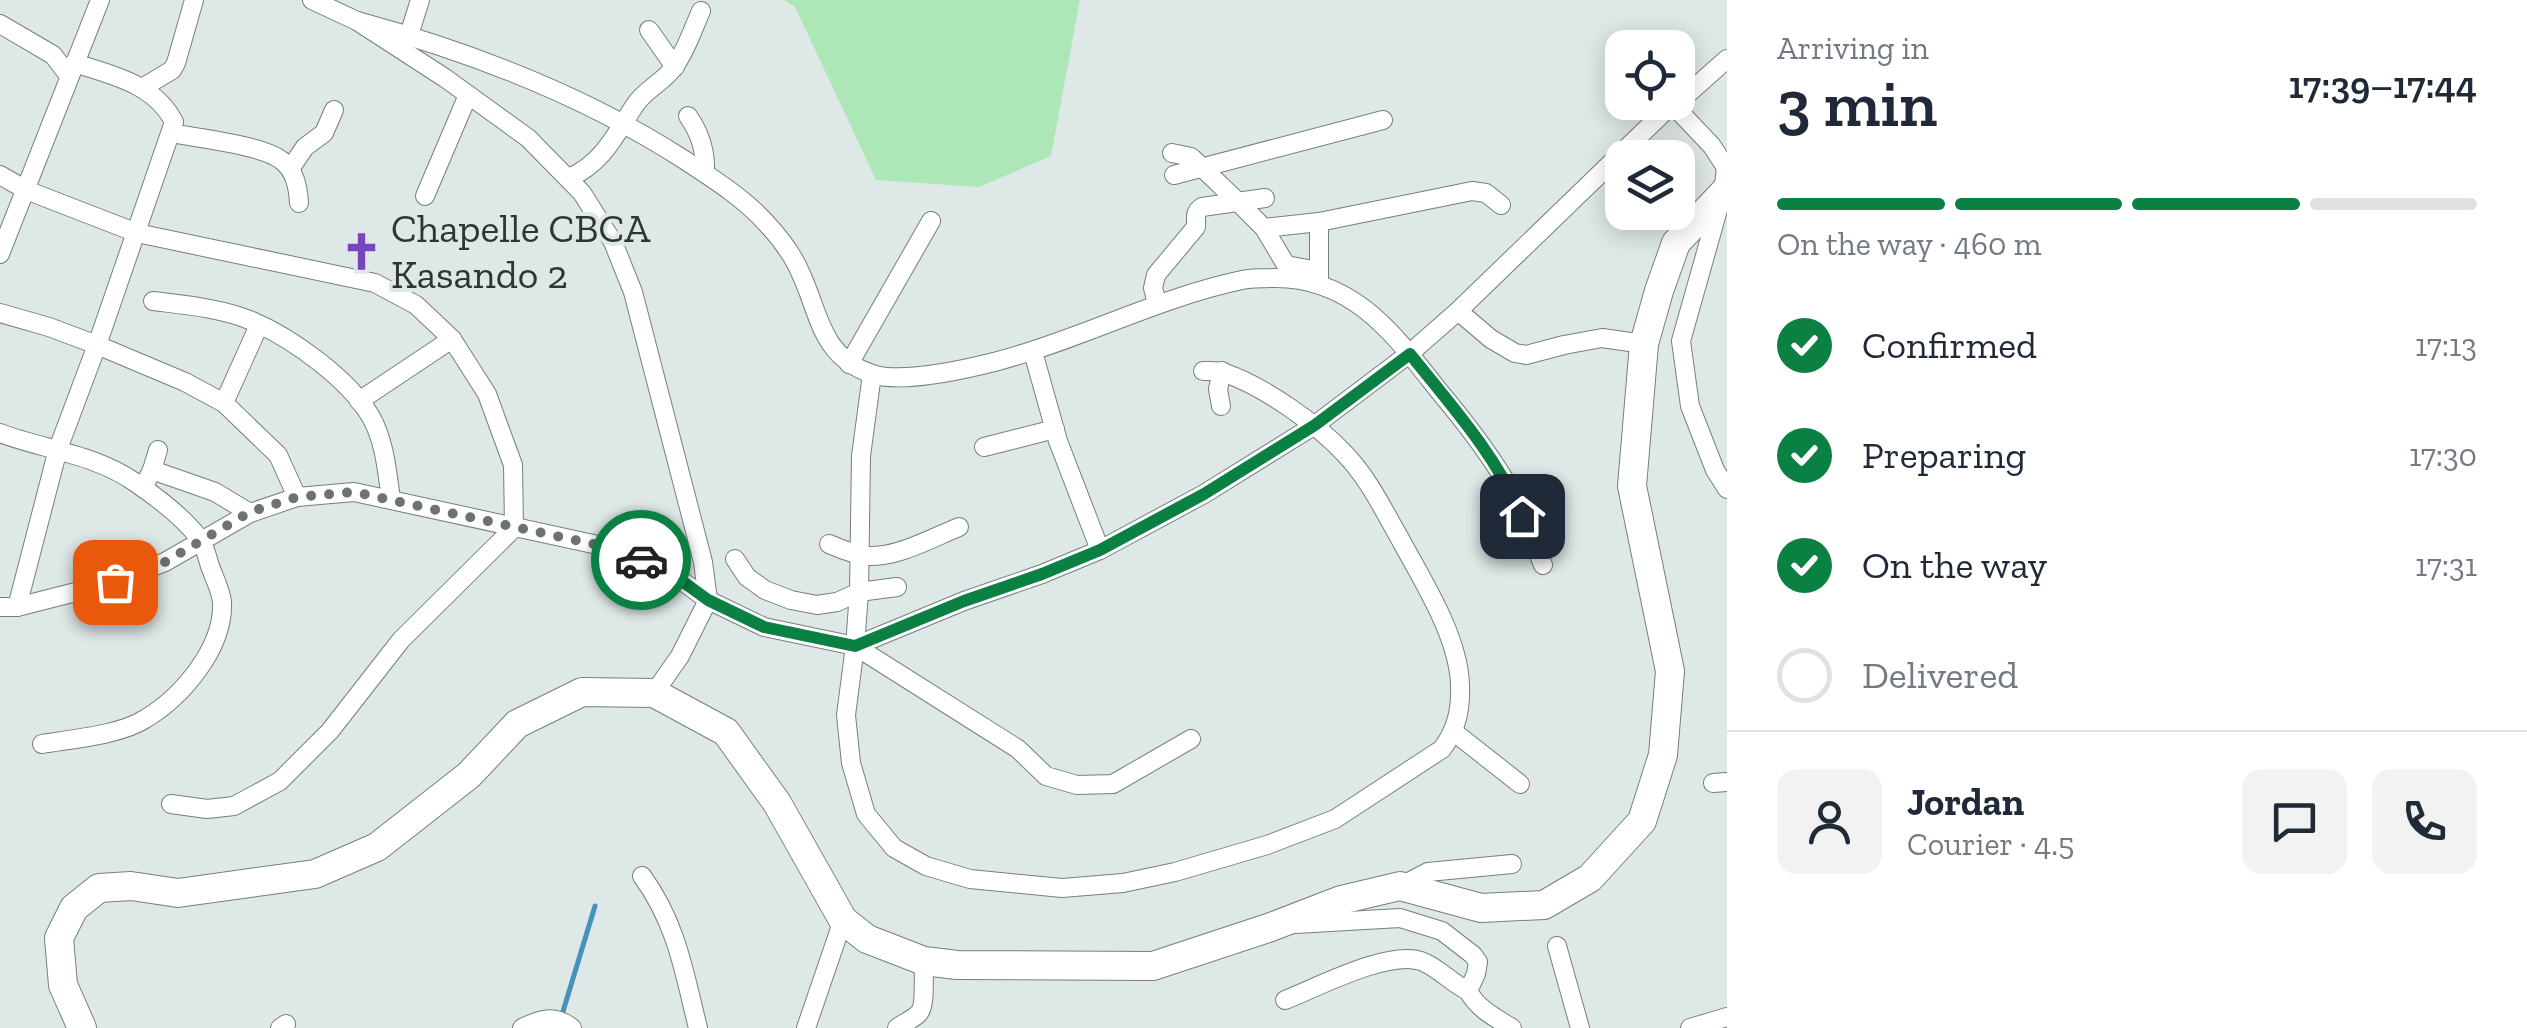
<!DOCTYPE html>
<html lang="en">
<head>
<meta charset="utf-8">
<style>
  :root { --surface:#fff; --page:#f2f2f3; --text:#1f2937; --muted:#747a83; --line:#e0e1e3; --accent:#0b8043 }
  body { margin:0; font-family:"Zilla Slab",serif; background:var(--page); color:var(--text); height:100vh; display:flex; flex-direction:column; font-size:38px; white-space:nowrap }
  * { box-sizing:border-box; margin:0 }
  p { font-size:32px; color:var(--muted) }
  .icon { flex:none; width:55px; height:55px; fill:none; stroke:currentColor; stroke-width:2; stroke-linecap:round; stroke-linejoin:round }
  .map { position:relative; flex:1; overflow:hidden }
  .panel { display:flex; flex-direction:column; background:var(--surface); width:800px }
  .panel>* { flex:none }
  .controls { position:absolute; left:1605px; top:30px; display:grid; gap:20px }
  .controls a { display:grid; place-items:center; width:90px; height:90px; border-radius:20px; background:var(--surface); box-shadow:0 5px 25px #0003; font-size:50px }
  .pin { position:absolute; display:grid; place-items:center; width:85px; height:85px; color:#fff; margin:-42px; border-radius:20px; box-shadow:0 5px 15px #0006 }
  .courier { position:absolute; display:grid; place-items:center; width:100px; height:100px; margin:-50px; border:8px solid #0b8043; border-radius:50%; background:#fff; color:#222; box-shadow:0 2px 12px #0007 }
  .summary em { font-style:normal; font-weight:600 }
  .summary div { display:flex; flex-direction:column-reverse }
  .summary { display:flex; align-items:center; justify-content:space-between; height:170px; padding:0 50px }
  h1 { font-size:65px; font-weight:600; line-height:75px }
  .bar { display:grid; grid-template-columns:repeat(4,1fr); gap:15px 10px; align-content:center; height:120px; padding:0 50px }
  .bar i { height:12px; border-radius:8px; background:var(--line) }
  .bar .selected { background:var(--accent) }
  .bar p { grid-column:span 4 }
  .line { display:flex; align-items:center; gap:25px; padding:0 50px; border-top:2px solid var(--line) }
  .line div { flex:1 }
  .round { display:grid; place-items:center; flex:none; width:105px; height:105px; border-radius:20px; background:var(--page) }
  ol { padding:0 50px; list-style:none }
  li { display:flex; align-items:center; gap:30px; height:110px }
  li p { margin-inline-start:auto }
  li .icon { padding:10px; border-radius:50%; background:var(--accent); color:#fff; stroke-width:4 }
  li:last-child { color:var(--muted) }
  li i { width:55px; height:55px; border:5px solid var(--line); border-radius:50% }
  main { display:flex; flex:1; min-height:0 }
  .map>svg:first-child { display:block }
  .green { fill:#ade6b7 }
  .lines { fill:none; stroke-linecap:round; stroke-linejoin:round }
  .stream { stroke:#4692bb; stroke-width:5 }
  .minor-casing { stroke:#767f7e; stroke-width:20 }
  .highway-casing { stroke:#767f7e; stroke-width:30 }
  .minor { stroke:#fff; stroke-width:18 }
  .highway { stroke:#fff; stroke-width:28 }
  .done { stroke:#6d7373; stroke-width:10; stroke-dasharray:0 18 }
  .route { stroke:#0b8043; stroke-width:12 }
  .labels { text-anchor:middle; stroke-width:8; stroke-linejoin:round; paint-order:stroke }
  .poi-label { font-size:40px; fill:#303434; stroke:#dee8e7; text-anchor:start }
</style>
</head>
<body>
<main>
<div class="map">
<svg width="1727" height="1028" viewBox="0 0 1727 1028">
  <rect width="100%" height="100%" fill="#dee8e7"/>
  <path class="green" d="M784 0H1080L1051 156 979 187 876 180 795 7Z"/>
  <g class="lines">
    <path class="stream" d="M561 1018 595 906"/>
    <defs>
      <g id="minor">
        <path d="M312 0 357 21 445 78 528 138 582 193 613 242 633 292 703 562 708 600 680 656 654 693"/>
        <path d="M357 21C471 52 585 96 683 159 712 178 744 198 767 224 779 237 794 257 801 274 820 315 821 357 872 374 902 384 967 369 998 361 1081 339 1157 298 1242 280 1251 278 1262 278 1272 278 1352 276 1394 334 1439 391 1465 422 1490 454 1510 489 1524 512 1533 540 1543 565"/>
        <path d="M0 24 53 55 69 76"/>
        <path d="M649 30 675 67"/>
        <path d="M409 35 420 0"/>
        <path d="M142 88 172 70 176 63 194 0"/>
        <path d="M1674 106 1712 146 1726 168 1723 192 1681 341 1690 406 1715 470 1727 489"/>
        <path d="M688 116C700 133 706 153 705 173"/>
        <path d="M171 133C197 138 262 145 281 160 295 170 298 187 299 203"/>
        <path d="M1172 153 1191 157 1239 203 1264 228 1286 265 1319 271"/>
        <path d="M290 169 305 147 324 133 334 110"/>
        <path d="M0 175 26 190 137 233 375 283 416 305 452 339 487 394 513 465 514 528 401 640 330 731 280 781 234 806 207 809 171 804"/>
        <path d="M1174 175 1383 120"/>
        <path d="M569 178C604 162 615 135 635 105 645 89 664 82 674 67 686 51 693 29 701 11"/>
        <path d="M425 196 468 95"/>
        <path d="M1319 222V280"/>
        <path d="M1264 228 1319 222 1472 191 1486 193 1501 205"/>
        <path d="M0 254 100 0"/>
        <path d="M153 301C185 305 221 308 252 321 292 338 349 379 371 417 385 442 387 472 391 499"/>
        <path d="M1157 303 1153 288 1156 275 1196 227C1197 218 1193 213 1202 207L1265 198"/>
        <path d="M1458 311 1491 339 1515 353 1526 355 1564 345 1602 338 1644 344"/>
        <path d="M0 313 49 327 97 345 185 382 224 403 278 455 297 497"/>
        <path d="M1033 352 1058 441 1100 550"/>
        <path d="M849 364 931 221"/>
        <path d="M872 374 861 456 859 592 855 646 846 715 851 763 866 814 894 848 926 866 970 879 1062 888 1123 883 1175 872 1267 845 1335 819 1442 749C1457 729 1461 709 1460 684 1458 635 1422 580 1399 537 1383 509 1368 478 1345 454 1317 424 1265 387 1225 373 1218 370 1210 371 1203 371"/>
        <path d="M359 401 452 339"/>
        <path d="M224 403 259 325"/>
        <path d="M1221 406 1218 389 1222 371"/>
        <path d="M0 433C45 450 95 454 136 483 158 498 183 517 199 538 205 545 207 557 210 566 214 577 221 591 222 602 224 648 182 697 145 719 120 735 72 739 42 744"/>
        <path d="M984 447 1055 429"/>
        <path d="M152 470 158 450"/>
        <path d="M143 488 152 470 215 492 250 513"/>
        <path d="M829 544C838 548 849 552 859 555 892 561 929 539 959 527"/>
        <path d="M735 559 747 577 765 590 791 600 817 605 837 602 859 592 897 587"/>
        <path d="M0 607H17L115 582 165 562 250 513 297 497 354 492 607 547 667 570 708 600 764 627 855 646 1018 749 1046 776 1077 785 1113 784 1191 739"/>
        <path d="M17 607 58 449 97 345 174 122C155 84 112 75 74 63"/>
        <path d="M855 646 964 601 1042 574 1100 550 1204 494 1315 425 1409 354 1458 311 1664 112 1674 106 1727 59"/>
        <path d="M1454 732 1520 784"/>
        <path d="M1713 783 1727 782"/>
        <path d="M642 876C677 924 684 972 698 1028"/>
        <path d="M1401 886 1428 872 1512 864"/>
        <path d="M1296 924 1400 918 1442 931 1473 955 1478 962 1476 974 1468 991C1478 1009 1494 1017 1512 1028"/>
        <path d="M1557 946 1580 1028"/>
        <path d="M1285 1000C1318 987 1388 950 1421 961 1438 967 1451 983 1468 991"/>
        <path d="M280 1028 286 1024"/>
        <path d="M522 1028C540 1019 555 1014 572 1028"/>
        <path d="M806 1028 843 920"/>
        <path d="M897 1028C903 1023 914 1019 919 1013 926 1006 923 973 924 961"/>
        <path d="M1690 1028 1727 1017"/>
      </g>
      <path id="highway" d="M82 1028 63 985 59 938 74 908 99 888 131 886 178 893 315 874 377 847 469 775 517 724 582 692 654 693 726 732 777 803 843 920 867 939 924 961 957 965 1153 966 1271 927 1341 900 1400 886 1481 908 1544 905 1590 878 1642 821 1663 755 1670 671 1632 486 1644 344 1659 291 1676 243 1727 189"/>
    </defs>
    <use href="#minor" class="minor-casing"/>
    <use href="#highway" class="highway-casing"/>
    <use href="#minor" class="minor"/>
    <use href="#highway" class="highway"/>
  </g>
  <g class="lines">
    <path class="done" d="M115 582 165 562 250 512 297 497 354 492 607 547 641 560"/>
    <path class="route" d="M641 560 667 570 708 600 764 627 855 646 964 601 1042 574 1100 550 1204 494 1315 425 1410 354C1451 405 1496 455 1522 516"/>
  </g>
  <defs>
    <symbol id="church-bare" viewBox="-9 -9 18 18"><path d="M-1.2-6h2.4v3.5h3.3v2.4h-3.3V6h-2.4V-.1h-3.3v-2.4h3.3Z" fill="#7745bc" stroke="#dee8e7" stroke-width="2.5" paint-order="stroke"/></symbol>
  </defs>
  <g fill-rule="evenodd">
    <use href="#church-bare" x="334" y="224" width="55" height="55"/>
  </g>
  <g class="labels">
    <g class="poi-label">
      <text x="391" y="242">Chapelle CBCA<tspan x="391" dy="46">Kasando 2</tspan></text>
    </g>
  </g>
</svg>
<div class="controls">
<a><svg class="icon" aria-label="locate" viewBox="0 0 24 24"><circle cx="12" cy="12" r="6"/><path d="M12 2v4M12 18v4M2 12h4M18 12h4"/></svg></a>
<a><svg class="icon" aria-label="layers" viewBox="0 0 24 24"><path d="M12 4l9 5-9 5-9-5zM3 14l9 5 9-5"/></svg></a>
</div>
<div class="pin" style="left:115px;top:582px;background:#ea580c"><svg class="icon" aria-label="bag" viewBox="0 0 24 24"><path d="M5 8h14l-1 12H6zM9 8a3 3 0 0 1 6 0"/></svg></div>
<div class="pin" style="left:1522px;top:516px;background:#1f2937"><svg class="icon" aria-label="home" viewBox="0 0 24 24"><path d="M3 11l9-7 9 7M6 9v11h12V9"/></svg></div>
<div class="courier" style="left:641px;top:560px"><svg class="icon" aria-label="car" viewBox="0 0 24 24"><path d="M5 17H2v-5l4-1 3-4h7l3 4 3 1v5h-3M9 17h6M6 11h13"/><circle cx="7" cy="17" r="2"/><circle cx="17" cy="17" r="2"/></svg></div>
</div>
<section class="panel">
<div class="summary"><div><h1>3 min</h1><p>Arriving in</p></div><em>17:39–17:44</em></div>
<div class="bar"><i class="selected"></i><i class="selected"></i><i class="selected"></i><i></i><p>On the way · 460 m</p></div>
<ol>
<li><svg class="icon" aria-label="check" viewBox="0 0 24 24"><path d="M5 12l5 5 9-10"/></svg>Confirmed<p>17:13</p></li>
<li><svg class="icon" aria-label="check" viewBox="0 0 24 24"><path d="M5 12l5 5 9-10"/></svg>Preparing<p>17:30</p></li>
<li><svg class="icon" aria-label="check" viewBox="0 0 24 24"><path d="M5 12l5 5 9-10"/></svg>On the way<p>17:31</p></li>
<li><i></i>Delivered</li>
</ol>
<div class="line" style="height:180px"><a class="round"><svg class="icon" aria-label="person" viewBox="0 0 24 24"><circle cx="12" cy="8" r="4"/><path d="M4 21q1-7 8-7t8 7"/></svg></a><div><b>Jordan</b><p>Courier · 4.5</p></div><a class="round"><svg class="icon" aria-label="chat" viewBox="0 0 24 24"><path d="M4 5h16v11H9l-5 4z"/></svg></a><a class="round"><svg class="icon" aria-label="phone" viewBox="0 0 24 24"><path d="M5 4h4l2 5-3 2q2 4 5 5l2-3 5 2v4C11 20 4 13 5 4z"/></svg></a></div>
</section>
</main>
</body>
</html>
